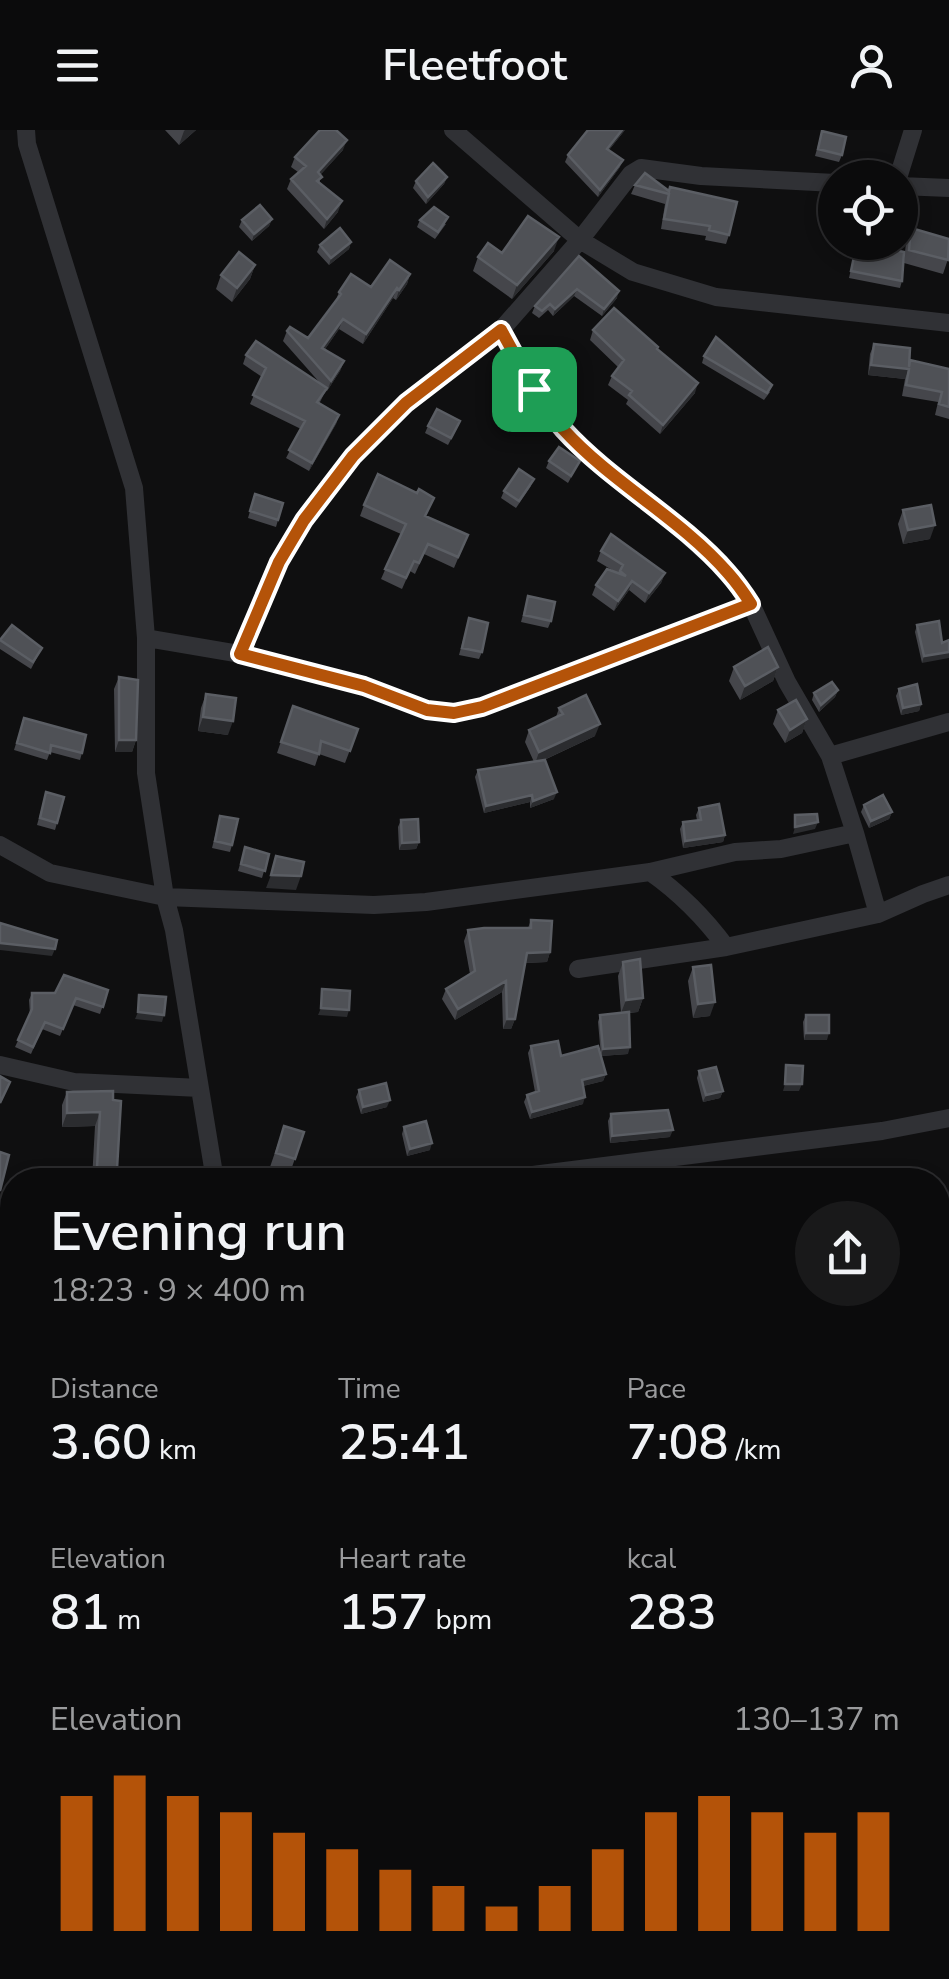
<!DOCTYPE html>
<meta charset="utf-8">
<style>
body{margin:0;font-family:"Nunito Sans",sans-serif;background:#19191a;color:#f1f3f6;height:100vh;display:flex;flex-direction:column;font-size:38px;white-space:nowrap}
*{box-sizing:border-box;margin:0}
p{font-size:32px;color:#9a9b9d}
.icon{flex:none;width:55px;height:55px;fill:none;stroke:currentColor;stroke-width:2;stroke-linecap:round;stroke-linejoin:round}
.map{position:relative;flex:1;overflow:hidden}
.details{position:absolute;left:0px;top:1038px;width:950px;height:812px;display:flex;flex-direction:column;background:#0b0b0c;border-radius:40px 40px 0 0;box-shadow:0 5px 15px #0003,0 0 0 2px #2b2b2d}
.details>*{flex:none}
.tools{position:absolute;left:818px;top:30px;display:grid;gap:20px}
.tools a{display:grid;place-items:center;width:100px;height:100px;border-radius:50%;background:#0b0b0c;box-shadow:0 5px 15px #0003,0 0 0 2px #2b2b2d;font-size:50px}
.pin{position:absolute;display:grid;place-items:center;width:85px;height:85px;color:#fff;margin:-42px;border-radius:20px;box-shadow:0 5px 15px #0006}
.round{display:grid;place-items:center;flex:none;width:105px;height:105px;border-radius:52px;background:#19191a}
.summary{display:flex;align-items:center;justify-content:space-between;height:170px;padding:0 50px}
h1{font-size:55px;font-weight:600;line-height:75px}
.stats{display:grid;grid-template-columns:repeat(3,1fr);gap:15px;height:170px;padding:10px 50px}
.stats div{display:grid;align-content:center}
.stats b{font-size:50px;font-weight:600}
.stats small{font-size:28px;font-weight:400}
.stats p{font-size:28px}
.chart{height:280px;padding:20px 50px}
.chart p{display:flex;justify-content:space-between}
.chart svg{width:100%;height:180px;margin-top:10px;stroke:#b45309;stroke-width:6}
header{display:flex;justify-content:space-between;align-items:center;height:130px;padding:0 50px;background:#0b0b0c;font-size:45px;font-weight:600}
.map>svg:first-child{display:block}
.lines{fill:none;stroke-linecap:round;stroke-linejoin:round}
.street{stroke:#303135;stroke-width:18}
.wall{fill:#45464b}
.shaded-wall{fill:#2b2c2f}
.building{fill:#4f5156;stroke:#5b5e64;stroke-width:2.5}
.route-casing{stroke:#fff;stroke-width:20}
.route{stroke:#b45309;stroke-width:12}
</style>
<header><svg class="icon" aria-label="menu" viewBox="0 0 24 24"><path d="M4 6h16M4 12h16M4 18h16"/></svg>Fleetfoot<svg class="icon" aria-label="person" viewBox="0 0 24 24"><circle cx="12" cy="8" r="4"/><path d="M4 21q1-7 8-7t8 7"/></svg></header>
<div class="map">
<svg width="949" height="1849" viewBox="0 0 949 1849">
<rect width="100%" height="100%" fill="#0f0f10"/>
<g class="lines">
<path class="street" d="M26,0L27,14L134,358L146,508V643L165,767L174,800L215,1050
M453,0L580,110L633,142L716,167L949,193
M898,48L913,0
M900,56L949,58
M501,200L534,259L562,297L595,331L685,403L727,441L751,474L787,552L830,626L855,703
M146,508L240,524L364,556L427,580L454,583L482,577L751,474
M240,524L279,432L304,389L353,326L407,273L501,200L580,110L631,44L641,38L701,46L835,53
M830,626L949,592
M0,715L50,743L165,767L374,775L426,772L650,742L735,722L781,719L855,703L878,784
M650,742C680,763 704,787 726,817
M578,839L726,817L878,784L923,764L949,755
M0,935L74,952L200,958
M492,1050L882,1001L949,988
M0,1138L12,1135
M0,1195L12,1200
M938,1292L949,1295
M0,1451L12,1456
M938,1552L949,1556
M0,1673L12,1679
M938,1826L949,1832
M319,1838L333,1849
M813,1849L817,1838"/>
</g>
<path class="wall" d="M165,0H196L179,15Z
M625,0L609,20L620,37L598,67L565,32L568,25Z
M822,1L842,25L839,32L815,26Z
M343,20L320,45V53L338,82L324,99L287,59L291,49L298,42L291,37L295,27Z
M645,43L729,105L726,114L705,110L706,106L661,99L665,74L631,64L635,55Z
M447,47L444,54L426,74L413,58L416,51Z
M272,89L269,96L252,111L239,97L242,90Z
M420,90L446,94L435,109L417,97Z
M911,98L949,126L943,144L904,133L906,112Z
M351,112L349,119L329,135L317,122L320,115Z
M857,112L902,151L900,158L849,148Z
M554,121L512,169L473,141L478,127L502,123Z
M579,126L617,168L602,186L574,166L553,186L548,180L539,188L532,183L535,176Z
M255,135L250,149L232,172L216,159L221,145Z
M410,144L407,154L396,170L393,168L363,214L339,199L325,219L344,231L340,241L327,261L326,260L319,274L339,285L336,294L309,341L286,328L301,299L250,274L262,247L243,234L246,225L320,253L283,211L287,201L308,208L336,170L339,162L371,157Z
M593,200L657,219L695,263L660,304L626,274L628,270L608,255L612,246L618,237L590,210Z
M874,214L909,232L949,239V289L935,285L938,272L902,266L905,249L868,245L870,224Z
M704,226L770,262L764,270L702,233Z
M428,296L457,298L448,315L425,303Z
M549,331H580L568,353L546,338Z
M531,356L516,378L501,368L504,361Z
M417,363L434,368L426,386L468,405L454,438L424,424L415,444L410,441L402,459L381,449L401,404L360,386L364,375Z
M255,364L283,373L276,397L248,388Z
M903,380L930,409L903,414L898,394Z
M601,421L665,443L661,453L645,473L629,460L614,481L592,465L596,455L612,440L597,431Z
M528,466L551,491L548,498L521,492Z
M469,488L482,522L479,529L459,525Z
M917,495L942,513L922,533L915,502Z
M0,509L42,518L31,539L0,519Z
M734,537H778L773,551L740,570L729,551Z
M119,547L136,610L132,622H115L114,559Z
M899,559L921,574L919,581L901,585L896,566Z
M838,560L835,567L819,582L812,570L814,563Z
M206,564L228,605L198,601L201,578Z
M293,576L358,599L345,633L319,624L315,636L277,623Z
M559,578L595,606L542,631L554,669L530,678V672L484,683L475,647L478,640L534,632L525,612L529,600L556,587Z
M778,580L807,589L802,603L785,613L773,594Z
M24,588L82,623L80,630L50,622L47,630L14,620Z
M46,662L57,693L55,700L37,695Z
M864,675L892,682L889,689L869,698L861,682Z
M699,678L725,705L723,712L683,718L680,699L683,692L697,690L696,685Z
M220,686L232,715L230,722L212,718Z
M401,690L419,712L416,719L399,720L398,697Z
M245,717L269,724L262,748L238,741Z
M531,790L550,822L547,832L525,833L515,889L511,899H503L502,862L455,890L442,869L446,859L470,844L464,811L468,800L528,798Z
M623,832L643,868L638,882L629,883L628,924L601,926L606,944L603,951L583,956V974L530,989L524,972L527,965L535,962L528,923L531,916L561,926H601L598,892L600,885L621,883L618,846Z
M693,837L710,886L693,888L688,851Z
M108,860L100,884L73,875L60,906L42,899L31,924L15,917L30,885L29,870L32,863Z
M806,885L827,910H804L803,892Z
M699,941L723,961L720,968L703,972L697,948Z
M359,960L387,977L361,984L356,967Z
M113,961V1050H92L95,996L62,997V975L67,962Z
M611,984L670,1007L610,1013L608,991Z
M284,996L304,1002L290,1043L270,1037Z
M404,997L430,1020L407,1026L402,1004Z
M12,1065V1099L3,1096Z
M938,1089L949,1093V1138L947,1143L938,1138Z
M938,1190L949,1193V1213L947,1219L938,1216Z
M12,1279V1342L0,1339V1280L12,1283Z
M0,1812L46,1844L45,1849H14L0,1840Z"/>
<path class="shaded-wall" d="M185,0H196L179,15L184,1Z
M622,0H625L604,26L607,19Z
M347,10L343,20L314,52L318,42Z
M623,30L620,37L598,67L600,60Z
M447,47L444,54L426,74L428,67Z
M342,71L338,82L324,99L327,89Z
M272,89L269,96L252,111L254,104Z
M559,107L554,121L512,169L517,155Z
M351,112L349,119L329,135L331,128Z
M255,135L250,149L232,172L237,158Z
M410,144L407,154L396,170L399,160Z
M397,158L393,168L363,214L366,204Z
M577,159L574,166L553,186L555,179Z
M619,161L617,168L602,186L604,179Z
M343,189L339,199L319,228L322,218Z
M344,231L340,241L327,261L331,251Z
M871,235L909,239L905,249L868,245Z
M698,253L695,263L660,304L663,295Z
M339,285L336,294L309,341L312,333Z
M935,395L930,409L903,414L908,400Z
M665,443L661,453L645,473L649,463Z
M632,451L629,460L614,481L618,471Z
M949,522V528L922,533L924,526Z
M778,537L773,551L740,570L745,556Z
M838,560L835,567L819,582L821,575Z
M921,574L919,581L901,585L903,578Z
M203,587L233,591L228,605L198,601Z
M807,589L802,603L785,613L790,600Z
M600,594L595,606L535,634L539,622Z
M119,610H136L132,622H115Z
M557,662L554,669L530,678L533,671Z
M532,665L530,672L484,683L486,676Z
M892,682L889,689L869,698L871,691Z
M818,692L815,699L793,704L795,697Z
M725,705L723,712L683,718L685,711Z
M419,712L416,719L399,720L402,713Z
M271,745L301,746L296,760L266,758Z
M0,813L55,819L52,826L0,820Z
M550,822L547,832L523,833L527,823Z
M506,851L502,862L455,890L458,879Z
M643,868L638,882L621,883L626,870Z
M715,872L710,886L693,888L698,874Z
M321,878L349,880L347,887L318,885Z
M138,882L164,885L162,892L135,889Z
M507,889H515L511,899H503Z
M806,903H829L827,910H804Z
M630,917L628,924L601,926L603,919Z
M606,944L603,951L579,957L582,950Z
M785,954H802L799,961H783Z
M723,961L720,968L703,972L706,965Z
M585,967L583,974L530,989L532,982Z
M390,970L387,977L361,984L363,977Z
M100,982L95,996L62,997L67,983Z
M673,1000L670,1007L610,1013L612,1006Z
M432,1013L430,1020L407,1026L410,1019Z
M97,1038L117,1039L113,1050H92Z"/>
<path class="building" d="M320,0H336L347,10L318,42L322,47L317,51L342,71L327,89L291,49L306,36L295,27Z
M588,0H622L607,19L623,30L600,60L568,25Z
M822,1L846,7L842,25L818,19Z
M433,33L447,47L428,67L416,51Z
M645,43L669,61L670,57L737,72L729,105L709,100L710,96L664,89L669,64L635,55Z
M260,75L272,89L254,104L242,90Z
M434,77L448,87L438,102L420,90Z
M528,86L559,107L517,155L478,127L488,113L502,123Z
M340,98L351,112L331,128L320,115Z
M911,98L949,109L948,130L909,120Z
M857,112L904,122L902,151L851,141Z
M239,122L255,135L237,158L221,145Z
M579,126L619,161L604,179L577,159L555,179L550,174L542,181L535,176Z
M390,130L410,144L399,160L397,158L366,204L343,189L322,218L344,231L331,251L287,201L290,197L308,208L341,164L339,162L351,144L371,157Z
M614,178L658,217L657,219L698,253L663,295L629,265L632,261L612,246L624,230L593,200Z
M716,207L772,255L767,263L704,226Z
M256,211L327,258L317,272L339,285L312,333L289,320L305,291L253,265L266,238L246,225Z
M874,214L910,218L909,237L910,230L949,239V277L939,274L942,262L906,255L909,239L871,235Z
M437,279L460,291L451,308L428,296Z
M559,317L580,331L571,346L549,331Z
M519,339L534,349L519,371L504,361Z
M378,344L417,363L419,359L434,368L425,386L468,405L458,427L428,414L419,433L414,431L406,448L385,439L406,394L364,375Z
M255,364L283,373L278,390L250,381Z
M931,375L935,395L908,400L903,380Z
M611,404L665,443L649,463L632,451L618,471L596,455L607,439L626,446L620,441L623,435L601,421Z
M528,466L555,472L551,491L524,485Z
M469,488L488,493L482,522L462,518Z
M939,491L942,513L949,510V522L924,526L917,495Z
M12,495L42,518L33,532L0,510Z
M768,517L778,537L745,556L734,537Z
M119,547L138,550L136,610H119Z
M832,552L838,560L821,575L814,563Z
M917,554L921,574L903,578L899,559Z
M206,564L236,568L233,591L203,587Z
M586,565L600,594L539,622L529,600L563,584L559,578Z
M796,570L807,589L790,600L778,580Z
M293,576L358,599L350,621L321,611L319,624L281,612Z
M24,588L86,605L82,623L51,615L50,623L17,613Z
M545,630L557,662L533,671L532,665L486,676L478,640Z
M46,662L64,667L57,693L40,688Z
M883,665L892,682L871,691L864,675Z
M719,674L725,705L685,711L683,692L701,690L699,678Z
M817,684L818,692L795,697V685Z
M220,686L238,689L232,715L215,711Z
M418,689L419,712L402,713L401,690Z
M245,717L269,724L265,741L241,734Z
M276,726L304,732L301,746L271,745Z
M531,790L552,791L550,822L527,823L515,889H507L506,851L458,879L446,859L475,841L468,800L484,798H531Z
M0,793L57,810L55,819L0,813Z
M640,829L643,868L626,870L623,832Z
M711,835L715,872L698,874L693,837Z
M64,845L108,860L103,877L76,868L63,899L45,892L33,917L18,910L32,879V863H55Z
M322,859L350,861L349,880L321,878Z
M139,865L166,867L164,885L138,882Z
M629,882L630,917L603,919L600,885Z
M806,885H829V903H806Z
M558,911L561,926L598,916L606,944L582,950L585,967L532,982L527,965L539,961L531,916Z
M786,935L803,936L802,954H785Z
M716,937L723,961L706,965L699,941Z
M0,946L10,952L0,973Z
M386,953L390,970L363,977L359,960Z
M113,961V970L121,971L117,1039L97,1038L100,982L67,983V962Z
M668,980L673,1000L612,1006L611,984Z
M426,991L432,1013L410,1019L404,997Z
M284,996L304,1002L295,1029L276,1023Z
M0,1022L9,1025L0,1061Z
M146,1038L167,1039L166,1050H146Z
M260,1047V1050H236V1048Z
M12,1065V1086L7,1085Z
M938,1089L949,1093V1134L938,1129Z
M938,1190L949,1193V1211L938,1208Z
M0,1280L12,1283V1331L0,1328Z
M938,1347L949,1355V1395L941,1414L938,1412Z
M12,1509V1539L1,1534Z
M0,1533L12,1539L0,1567Z
M0,1812L12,1821V1838H36L46,1844L43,1849H28L0,1832Z
M182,1838H225L218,1849H176Z
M687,1838H701L714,1846L713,1849H679Z"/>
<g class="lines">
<g class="route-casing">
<path id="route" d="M501,200C520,234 538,270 563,299C612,353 680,388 728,443C736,452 744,463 751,474L482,577L454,583L427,580L364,556L240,524L279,432L304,390L353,326L406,273Z"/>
</g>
<use href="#route" class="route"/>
</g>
</svg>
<div class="tools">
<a><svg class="icon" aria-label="locate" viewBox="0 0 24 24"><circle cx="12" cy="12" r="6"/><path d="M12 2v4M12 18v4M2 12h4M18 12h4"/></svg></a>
</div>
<div class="pin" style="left:534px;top:259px;background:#1e9e55"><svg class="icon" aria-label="arrive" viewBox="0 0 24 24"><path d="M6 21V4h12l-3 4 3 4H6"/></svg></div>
<section class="details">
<div class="summary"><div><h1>Evening run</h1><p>18:23 · 9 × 400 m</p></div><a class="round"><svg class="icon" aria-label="share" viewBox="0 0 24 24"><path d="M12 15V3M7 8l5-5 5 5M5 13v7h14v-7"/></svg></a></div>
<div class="stats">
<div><p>Distance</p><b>3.60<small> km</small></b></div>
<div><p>Time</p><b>25:41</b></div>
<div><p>Pace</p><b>7:08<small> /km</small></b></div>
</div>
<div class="stats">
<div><p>Elevation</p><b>81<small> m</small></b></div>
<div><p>Heart rate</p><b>157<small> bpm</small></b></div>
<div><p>kcal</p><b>283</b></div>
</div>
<div class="chart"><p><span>Elevation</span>130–137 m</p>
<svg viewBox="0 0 160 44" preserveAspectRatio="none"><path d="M5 44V11M15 44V6M25 44V11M35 44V15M45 44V20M55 44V24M65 44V29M75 44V33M85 44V38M95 44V33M105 44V24M115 44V15M125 44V11M135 44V15M145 44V20M155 44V15"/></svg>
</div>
</section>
</div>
